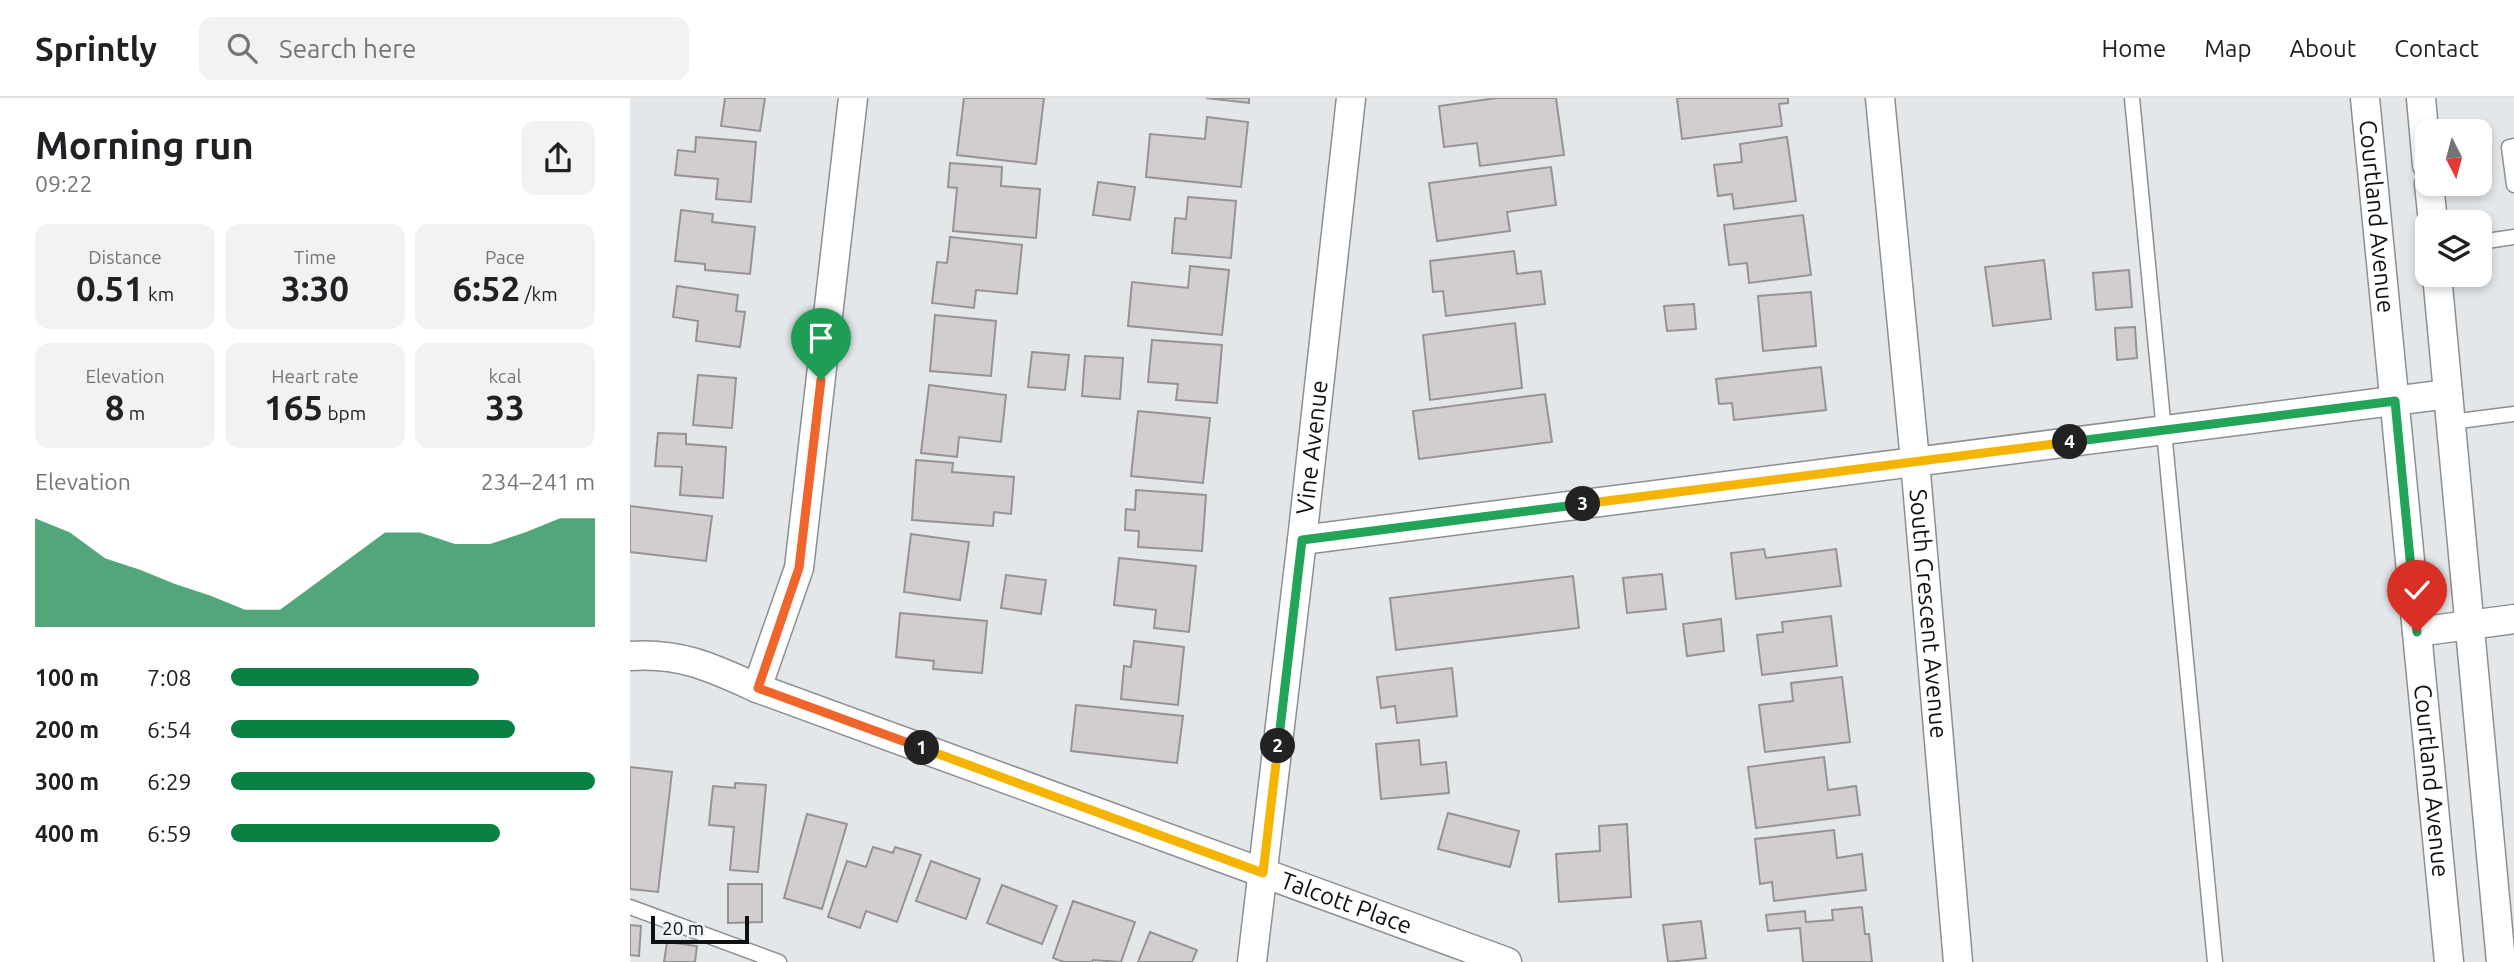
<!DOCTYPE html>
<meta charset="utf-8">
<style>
body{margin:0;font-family:Ubuntu,sans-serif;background:#f2f2f2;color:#202124;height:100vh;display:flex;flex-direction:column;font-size:26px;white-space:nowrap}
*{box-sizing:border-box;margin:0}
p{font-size:23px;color:#757577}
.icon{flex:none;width:38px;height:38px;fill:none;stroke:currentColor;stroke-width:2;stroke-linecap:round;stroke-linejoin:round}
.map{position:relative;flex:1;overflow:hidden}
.panel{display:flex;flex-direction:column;background:#fff;width:630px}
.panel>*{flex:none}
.needle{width:46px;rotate:174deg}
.fabs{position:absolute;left:1785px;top:21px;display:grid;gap:14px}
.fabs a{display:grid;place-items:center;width:77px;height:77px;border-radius:14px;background:#fff;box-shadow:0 4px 10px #0003;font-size:35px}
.scale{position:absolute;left:21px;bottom:18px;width:98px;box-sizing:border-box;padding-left:7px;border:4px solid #0f1011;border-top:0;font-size:19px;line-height:24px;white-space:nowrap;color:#0f1011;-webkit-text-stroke:5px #f1f5f7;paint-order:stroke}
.pin{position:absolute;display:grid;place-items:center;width:60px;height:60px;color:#fff;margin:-72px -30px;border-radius:50% 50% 50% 0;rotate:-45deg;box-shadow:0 0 7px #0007}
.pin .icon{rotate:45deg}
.km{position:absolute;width:35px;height:35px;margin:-18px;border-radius:50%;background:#222;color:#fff;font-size:19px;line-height:35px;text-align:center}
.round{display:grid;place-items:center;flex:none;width:74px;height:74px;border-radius:14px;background:#f2f2f2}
.headline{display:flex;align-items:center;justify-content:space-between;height:119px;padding:0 35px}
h1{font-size:38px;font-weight:700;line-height:52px}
.stats{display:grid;grid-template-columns:repeat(3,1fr);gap:10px;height:119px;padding:7px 35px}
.stats div{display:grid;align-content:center;border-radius:14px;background:#f2f2f2;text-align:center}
.stats b{font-size:35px;font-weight:700}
.stats small{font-size:19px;font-weight:400}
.stats p{font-size:19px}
.chart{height:196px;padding:14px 35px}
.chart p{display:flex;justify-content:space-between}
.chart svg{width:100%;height:126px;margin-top:7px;fill:#0b8043;opacity:.7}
ul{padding:0 35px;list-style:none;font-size:23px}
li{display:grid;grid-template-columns:112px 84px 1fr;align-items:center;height:52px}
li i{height:18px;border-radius:9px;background:#0b8043}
header{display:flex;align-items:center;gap:42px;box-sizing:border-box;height:98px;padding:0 35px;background:#fff;border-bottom:2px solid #e0e0e0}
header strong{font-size:33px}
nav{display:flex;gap:38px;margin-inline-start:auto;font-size:24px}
.search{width:490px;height:63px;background:#f2f2f2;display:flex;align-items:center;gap:18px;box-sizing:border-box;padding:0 24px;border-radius:14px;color:#757577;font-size:26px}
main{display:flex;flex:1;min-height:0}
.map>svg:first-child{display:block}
.building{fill:#d2cdce;stroke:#979293;stroke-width:2}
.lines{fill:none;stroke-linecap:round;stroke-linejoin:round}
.service-casing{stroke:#8b8f92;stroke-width:17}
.minor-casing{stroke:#8b8f92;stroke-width:31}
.service{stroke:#fff;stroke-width:14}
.minor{stroke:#fff;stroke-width:28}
.split-1-casing{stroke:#fff;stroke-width:14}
.split-2-casing{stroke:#fff;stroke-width:14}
.split-3-casing{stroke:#fff;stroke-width:14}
.split-4-casing{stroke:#fff;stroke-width:14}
.split-5-casing{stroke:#fff;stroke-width:14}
.split-1{stroke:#f0652b;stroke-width:9}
.split-2{stroke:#f5b400;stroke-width:9}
.split-3{stroke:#22a559;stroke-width:9}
.split-4{stroke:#f5b400;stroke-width:9}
.split-5{stroke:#22a559;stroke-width:9}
.labels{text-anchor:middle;stroke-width:6;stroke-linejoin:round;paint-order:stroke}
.street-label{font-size:24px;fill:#0f1011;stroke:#f1f5f7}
</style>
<header>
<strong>Sprintly</strong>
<div class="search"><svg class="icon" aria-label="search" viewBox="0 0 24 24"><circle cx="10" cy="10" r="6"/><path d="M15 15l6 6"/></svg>Search here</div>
<nav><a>Home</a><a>Map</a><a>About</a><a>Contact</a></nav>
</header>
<main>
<section class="panel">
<div class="headline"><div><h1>Morning run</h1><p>09:22</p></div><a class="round"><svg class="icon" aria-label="share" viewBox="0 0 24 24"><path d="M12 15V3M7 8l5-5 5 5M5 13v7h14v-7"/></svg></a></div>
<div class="stats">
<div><p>Distance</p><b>0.51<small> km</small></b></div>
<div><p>Time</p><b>3:30</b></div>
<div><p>Pace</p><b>6:52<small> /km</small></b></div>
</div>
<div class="stats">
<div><p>Elevation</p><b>8<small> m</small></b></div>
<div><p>Heart rate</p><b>165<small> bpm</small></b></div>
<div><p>kcal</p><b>33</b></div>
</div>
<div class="chart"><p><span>Elevation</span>234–241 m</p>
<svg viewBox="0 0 160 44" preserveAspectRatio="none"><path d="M0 44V6L10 11L20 20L30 24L40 29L50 33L60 38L70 38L80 29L90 20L100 11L110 11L120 15L130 15L140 11L150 6L160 6V44z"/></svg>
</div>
<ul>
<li><b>100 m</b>7:08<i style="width:68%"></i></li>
<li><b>200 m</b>6:54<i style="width:78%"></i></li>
<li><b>300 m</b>6:29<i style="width:100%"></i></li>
<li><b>400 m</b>6:59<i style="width:74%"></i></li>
</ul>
</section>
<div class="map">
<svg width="1884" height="864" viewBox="0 0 1884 864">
<rect width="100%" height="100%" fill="#e3e7ea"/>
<path class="building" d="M95,0H135L130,33L91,28Z
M334,0H414L406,66L327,57Z
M576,0H619V5Z
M867,0H926L934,57L850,68L847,45L814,49L809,8Z
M1047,0H1158V5L1149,6L1152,28L1052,41Z
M577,19L618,24L611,89L516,79L520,36L575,41Z
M66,39L126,44L121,104L86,101L88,81L45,77L48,52L65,54Z
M1157,39L1166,103L1104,111L1102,96L1088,98L1084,67L1112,64L1110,46Z
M320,65L372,69L371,88L410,91L406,140L323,133L327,90L318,89Z
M921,69L926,107L877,114L880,133L807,143L799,85Z
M468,84L505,89L500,122L463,117Z
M558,99L606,103L601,160L542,155L545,120L556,121Z
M51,112L83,116L82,124L125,129L120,176L75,172V166L45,163Z
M1173,117L1181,177L1119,185L1117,165L1099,167L1094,127Z
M320,139L392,147L387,196L346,192L344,210L302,205L307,164L317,165Z
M884,153L887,176L911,173L915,206L816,218L813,193L803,194L800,163Z
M1414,162L1421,221L1363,228L1355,169Z
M560,168L599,172L592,237L498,228L502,184L558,190Z
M1499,172L1502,209L1466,212L1463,175Z
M47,188L108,197L106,213L115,214L110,249L66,243L68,223L43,219Z
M1181,194L1186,248L1133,253L1128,198Z
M1064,206L1066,231L1037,233L1034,208Z
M305,217L366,223L361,278L300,273Z
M885,225L892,290L800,302L793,237Z
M1505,229L1507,260L1487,262L1485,230Z
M522,242L592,247L587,305L546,302L548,286L518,284Z
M402,254L439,257L435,292L398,289Z
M455,258L493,260L490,301L452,298Z
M1191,269L1196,312L1104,322L1102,305L1089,306L1086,281Z
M68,277L106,280L102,330L63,327Z
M299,287L376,297L371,344L329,339L327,359L291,355Z
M915,296L922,344L789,361L783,313Z
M508,313L580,320L573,385L501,378Z
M28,335L56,336V346L96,349L93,400L50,397L52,369L25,368Z
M286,362L323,365L322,374L384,379L381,416L364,414L363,428L282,422Z
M506,392L576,397L572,453L508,449L509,433L495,432L496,411L505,412Z
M0,408L82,418L76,463L0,454Z
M281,436L339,444L330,502L274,494Z
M1134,451L1136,460L1206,451L1211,488L1106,501L1101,455Z
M489,460L566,468L559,534L524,530L526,512L484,507Z
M1032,476L1036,511L997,515L993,480Z
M376,477L416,482L411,516L371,510Z
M943,478L949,530L766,552L760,500Z
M270,515L357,523L352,575L303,571L304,563L266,559Z
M1201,518L1207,568L1132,577L1127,537L1153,534L1152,524Z
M1091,521L1094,553L1057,558L1053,526Z
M504,543L554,549L548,607L491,601L494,568L501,569Z
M822,570L827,618L767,625L765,608L751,610L747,579Z
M1212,579L1220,644L1135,654L1129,607L1163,603L1161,585Z
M446,607L553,618L547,665L441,653Z
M789,642L791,667L816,664L819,695L751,701L746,646Z
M1194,659L1198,692L1226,688L1230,717L1126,730L1118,669Z
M0,669L42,674L28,794L0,791Z
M105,685L136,687L128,774L100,772L104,729L79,727L83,688L105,690Z
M818,715L889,733L880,769L808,751Z
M177,716L217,726L192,811L154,800Z
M997,726L1001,799L929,804L926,756L970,753L969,728Z
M1204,732L1207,760L1232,756L1236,792L1144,803L1142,784L1130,786L1125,741Z
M243,749L263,755L265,749L291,757L267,824L236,813L230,830L198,819L217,763L236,769Z
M301,763L350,781L336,821L286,803Z
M98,786H132V824L98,825Z
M372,787L427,808L412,846L357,825Z
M443,803L505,824L491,864L463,862L462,864H434L423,860Z
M1232,809L1235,836H1239L1242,864H1173L1170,830L1138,833L1136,817L1175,813L1176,824L1203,822L1202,812Z
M1071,823L1076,860L1038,864L1033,827Z
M0,827L11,828L9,858L0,857Z
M520,834L567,852L562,864H508Z
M37,844L67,848L65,864H34Z"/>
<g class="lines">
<g class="service-casing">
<path id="service" d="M1502,0L1585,864
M1884,48L1879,49L1884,87
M1850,144L1884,139
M1821,324L1884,316
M0,809L149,864"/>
</g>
<g class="minor-casing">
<g id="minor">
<path id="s1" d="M1250,0L1285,363L1328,864"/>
<path id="s2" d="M1735,0L1819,864"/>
<path d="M1791,0L1797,67"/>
<path d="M1799,86L1803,124"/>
<path d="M1807,177L1871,864"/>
<path d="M672,442L1818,296"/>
<path d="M1787,534L1884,521"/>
<path id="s3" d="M0,558C50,554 83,570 127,590L877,864"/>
<path d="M127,590L169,470L223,0"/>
<path id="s4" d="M622,864L672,442L721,0"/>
</g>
</g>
<use href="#service" class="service"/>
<use href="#minor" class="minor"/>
</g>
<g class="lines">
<g class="split-1-casing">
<path id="split-1" d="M191,282L169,470L128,590L292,650"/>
</g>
<g class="split-2-casing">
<path id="split-2" d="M292,650L633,775L648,648"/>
</g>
<g class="split-3-casing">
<path id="split-3" d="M648,648L672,442L953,406"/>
</g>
<g class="split-4-casing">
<path id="split-4" d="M953,406L1440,344"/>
</g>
<g class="split-5-casing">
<path id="split-5" d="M1440,344L1765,303L1787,534"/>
</g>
<use href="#split-1" class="split-1"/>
<use href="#split-2" class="split-2"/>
<use href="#split-3" class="split-3"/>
<use href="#split-4" class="split-4"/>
<use href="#split-5" class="split-5"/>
</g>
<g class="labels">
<g class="street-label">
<text dy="8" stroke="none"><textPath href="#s2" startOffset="119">Courtland Avenue</textPath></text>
<text dy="8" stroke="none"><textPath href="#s4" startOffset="518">Vine Avenue</textPath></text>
<text dy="8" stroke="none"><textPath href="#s1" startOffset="518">South Crescent Avenue</textPath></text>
<text dy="8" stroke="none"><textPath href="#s2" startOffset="686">Courtland Avenue</textPath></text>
<text dy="8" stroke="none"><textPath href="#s3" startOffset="760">Talcott Place</textPath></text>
</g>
</g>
</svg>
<div class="fabs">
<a><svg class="needle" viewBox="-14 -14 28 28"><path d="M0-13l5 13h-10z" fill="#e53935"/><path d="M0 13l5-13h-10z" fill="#757577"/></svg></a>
<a><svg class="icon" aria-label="layers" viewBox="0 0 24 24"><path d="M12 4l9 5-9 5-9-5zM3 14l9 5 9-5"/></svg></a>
</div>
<div class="scale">20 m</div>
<div class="pin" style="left:191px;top:282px;background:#1e9e55"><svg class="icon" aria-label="arrive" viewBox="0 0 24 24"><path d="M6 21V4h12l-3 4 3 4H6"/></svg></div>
<div class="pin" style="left:1787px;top:534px;background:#d93025"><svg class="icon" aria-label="check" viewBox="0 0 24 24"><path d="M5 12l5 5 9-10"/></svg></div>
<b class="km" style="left:292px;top:650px">1</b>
<b class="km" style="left:648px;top:648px">2</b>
<b class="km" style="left:953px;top:406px">3</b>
<b class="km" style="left:1440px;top:344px">4</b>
</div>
</main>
